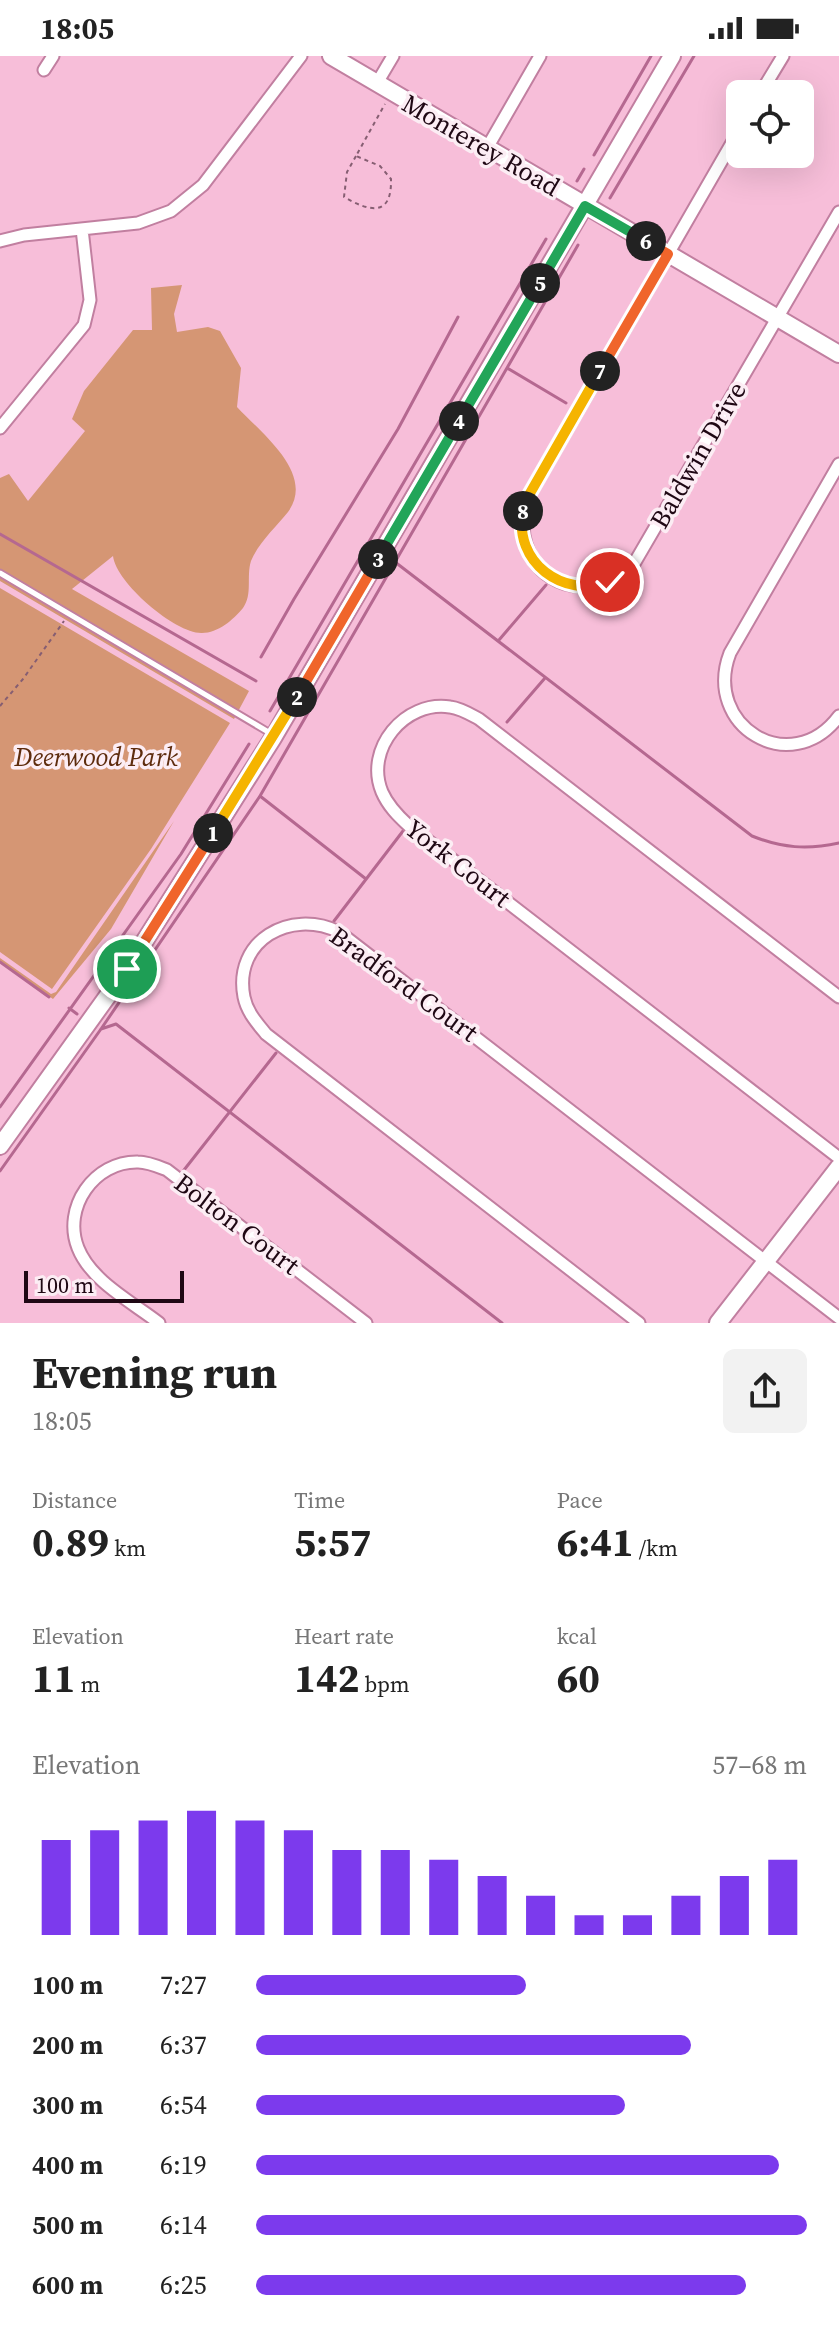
<!DOCTYPE html>
<meta charset="utf-8">
<style>
body{margin:0;font-family:"Source Serif 4",serif;background:#f2f2f2;color:#222;height:100vh;display:flex;flex-direction:column;font-size:30px;white-space:nowrap}
*{box-sizing:border-box;margin:0}
p{font-size:26px;color:#767676}
.icon{flex:none;width:44px;height:44px;fill:none;stroke:currentColor;stroke-width:2;stroke-linecap:round;stroke-linejoin:round}
.map{position:relative;height:1267px;overflow:hidden}
.details{display:flex;flex-direction:column;background:#fff;flex:1}
.details>*{flex:none}
.tools{position:absolute;left:726px;top:24px;display:grid;gap:16px}
.tools a{display:grid;place-items:center;width:88px;height:88px;border-radius:12px;background:#fff;box-shadow:0 8px 32px #0002;font-size:40px}
.scale{position:absolute;left:24px;bottom:20px;width:160px;box-sizing:border-box;padding-left:8px;border:4px solid #1f0814;border-top:0;font-size:22px;line-height:28px;white-space:nowrap;color:#1f0814;-webkit-text-stroke:6px #fcedf4;paint-order:stroke}
.pin{position:absolute;display:grid;place-items:center;width:68px;height:68px;color:#fff;margin:-34px;border:4px solid #fff;border-radius:50%;box-shadow:0 2px 8px #0007}
.km{position:absolute;width:40px;height:40px;margin:-20px;border-radius:50%;background:#222;color:#fff;font-size:22px;line-height:40px;text-align:center}
.round{display:grid;place-items:center;flex:none;width:84px;height:84px;border-radius:12px;background:#f2f2f2}
.head{display:flex;align-items:center;justify-content:space-between;height:136px;padding:0 32px}
h1{font-size:44px;font-weight:700;line-height:60px}
.figures{display:grid;grid-template-columns:repeat(3,1fr);gap:12px;height:136px;padding:8px 32px}
.figures div{display:grid;align-content:center}
.figures b{font-size:40px;font-weight:700}
.figures small{font-size:22px;font-weight:400}
.figures p{font-size:22px}
.chart{height:224px;padding:16px 32px}
.chart p{display:flex;justify-content:space-between}
.chart svg{width:100%;height:144px;margin-top:8px;stroke:#7c3aed;stroke-width:6}
ul{padding:0 32px;list-style:none;font-size:26px}
li{display:grid;grid-template-columns:128px 96px 1fr;align-items:center;height:60px}
li i{height:20px;border-radius:10px;background:#7c3aed}
.status{display:flex;justify-content:space-between;align-items:center;height:56px;padding:0 40px;background:#fff;direction:ltr}
.status svg{height:22px;fill:currentColor}
.map>svg:first-child{display:block}
.green{fill:#d59674}
.lines{fill:none;stroke-linecap:round;stroke-linejoin:round}
.stream{stroke:#b56890;stroke-width:3}
.lane-casing{stroke:#c17fa0;stroke-width:9}
.street-casing{stroke:#c17fa0;stroke-width:15}
.secondary-casing{stroke:#c17fa0;stroke-width:20}
.path{stroke:#865e72;stroke-width:2;stroke-dasharray:4 4;stroke-linecap:butt}
.lane{stroke:#fff;stroke-width:5}
.street{stroke:#fff;stroke-width:11}
.secondary{stroke:#fff;stroke-width:16}
.split-1-casing{stroke:#fff;stroke-width:16}
.split-2-casing{stroke:#fff;stroke-width:16}
.split-3-casing{stroke:#fff;stroke-width:16}
.split-4-casing{stroke:#fff;stroke-width:16}
.split-5-casing{stroke:#fff;stroke-width:16}
.split-6-casing{stroke:#fff;stroke-width:16}
.split-7-casing{stroke:#fff;stroke-width:16}
.split-8-casing{stroke:#fff;stroke-width:16}
.split-9-casing{stroke:#fff;stroke-width:16}
.split-1{stroke:#f0652b;stroke-width:10}
.split-2{stroke:#f5b400;stroke-width:10}
.split-3{stroke:#f0652b;stroke-width:10}
.split-4{stroke:#22a559;stroke-width:10}
.split-5{stroke:#22a559;stroke-width:10}
.split-6{stroke:#22a559;stroke-width:10}
.split-7{stroke:#f0652b;stroke-width:10}
.split-8{stroke:#f5b400;stroke-width:10}
.split-9{stroke:#f5b400;stroke-width:10}
.labels{text-anchor:middle;stroke-width:7;stroke-linejoin:round;paint-order:stroke}
.street-label{font-size:26px;fill:#1f0814;stroke:#fcedf4}
.park-label{font-size:26px;font-style:italic;fill:#5e2c0d;stroke:#fcedf4}
</style>
<div class="status"><b>18:05</b><svg viewBox="0 0 49 12"><path d="M0 12V9h3v3zM5 12V6h3v6zM10 12V3h3v9zM15 12V0h3v12zM26 1h20v11H26zM47 4h2v5h-2z"/></svg></div>
<div class="map">
<svg width="839" height="1267" viewBox="0 0 839 1267">
<rect width="100%" height="100%" fill="#f7bed9"/>
<path class="green" d="M182,229L174,258L177,276L208,271L220,275L241,312L237,351C261,377 316,418 288,456C276,471 259,486 251,505C246,521 253,538 243,552C233,564 218,577 202,577C176,578 116,527 113,500L72,533L249,635L234,663L0,525V422L9,418L28,445L85,375L72,363L84,335L133,274H152L151,232Z
M0,532L230,667L151,793L52,933L0,896Z
M174,765L111,873L53,943L0,905V902L51,938L56,936Z"/>
<g class="lines">
<path class="stream" d="M594,99L651,0
M577,125L584,113
M610,142L694,0
M507,312L566,347
M0,478L256,625
M395,506L752,780C782,792 807,794 839,787
M499,584L546,529
M261,601L294,543L398,373L458,261
M270,655L546,183
M507,666L545,622
M260,740L366,823
M334,865L403,775
M0,906L49,941
M69,952L77,958
M101,973L116,968L502,1267
M0,1051L181,798L249,688
M184,1114L276,997
M0,1115L101,973L260,740L578,189"/>
<g class="lane-casing">
<path id="lane" d="M0,517L270,677"/>
</g>
<g class="street-casing">
<path id="street" d="M44,14L53,0
M377,27L393,0
M760,38L783,0
M740,73L529,439C501,512 580,563 635,506L839,156
M487,92L540,0
M0,185L24,179L138,167L171,155L203,129L301,0
M0,372L84,269L90,244L82,173
M839,408L730,597C702,670 791,724 839,660
M839,941L479,663C470,658 460,652 450,651C405,644 364,693 382,736C388,750 398,760 409,770L839,1102
M159,1267C132,1246 91,1225 78,1192C62,1152 94,1105 138,1106C148,1106 157,1110 167,1114L366,1267
M639,1267L266,978C257,967 247,956 244,941C233,885 290,852 339,876L839,1262"/>
</g>
<g class="secondary-casing">
<path id="secondary" d="M331,0L839,298
M0,1090L127,913L273,682L672,0
M718,1267L839,1111"/>
</g>
<path class="path" d="M356,100L347,116L344,141C370,156 392,161 391,123L380,110L356,100L385,48
M0,650L23,623L64,565"/>
<use href="#lane" class="lane"/>
<use href="#street" class="street"/>
<use href="#secondary" class="secondary"/>
</g>
<g class="lines">
<g class="split-1-casing">
<path id="split-1" d="M127,913L213,777"/>
</g>
<g class="split-2-casing">
<path id="split-2" d="M213,777L297,641"/>
</g>
<g class="split-3-casing">
<path id="split-3" d="M297,641L378,503"/>
</g>
<g class="split-4-casing">
<path id="split-4" d="M378,503L459,365"/>
</g>
<g class="split-5-casing">
<path id="split-5" d="M459,365L540,227"/>
</g>
<g class="split-6-casing">
<path id="split-6" d="M540,227L585,150L646,185"/>
</g>
<g class="split-7-casing">
<path id="split-7" d="M600,315L668,198L646,185"/>
</g>
<g class="split-8-casing">
<path id="split-8" d="M523,455L529,439L600,315"/>
</g>
<g class="split-9-casing">
<path id="split-9" d="M523,455C513,506 563,543 610,526"/>
</g>
<use href="#split-1" class="split-1"/>
<use href="#split-2" class="split-2"/>
<use href="#split-3" class="split-3"/>
<use href="#split-4" class="split-4"/>
<use href="#split-5" class="split-5"/>
<use href="#split-6" class="split-6"/>
<use href="#split-7" class="split-7"/>
<use href="#split-8" class="split-8"/>
<use href="#split-9" class="split-9"/>
</g>
<g class="labels">
<g class="street-label">
<text transform="translate(481 89) rotate(30)" y="9">Monterey Road</text>
<text transform="translate(698 399) rotate(-60)" y="9">Baldwin Drive</text>
<text transform="translate(458 807) rotate(38)" y="9">York Court</text>
<text transform="translate(404 928) rotate(36)" y="9">Bradford Court</text>
<text transform="translate(237 1168) rotate(37)" y="9">Bolton Court</text>
</g>
<g class="park-label">
<text x="96" y="710">Deerwood Park</text>
</g>
</g>
</svg>
<div class="tools">
<a><svg class="icon" aria-label="locate" viewBox="0 0 24 24"><circle cx="12" cy="12" r="6"/><path d="M12 2v4M12 18v4M2 12h4M18 12h4"/></svg></a>
</div>
<div class="scale">100 m</div>
<div class="pin" style="left:127px;top:913px;background:#1e9e55"><svg class="icon" aria-label="arrive" viewBox="0 0 24 24"><path d="M6 21V4h12l-3 4 3 4H6"/></svg></div>
<div class="pin" style="left:610px;top:526px;background:#d93025"><svg class="icon" aria-label="check" viewBox="0 0 24 24"><path d="M5 12l5 5 9-10"/></svg></div>
<b class="km" style="left:213px;top:777px">1</b>
<b class="km" style="left:297px;top:641px">2</b>
<b class="km" style="left:378px;top:503px">3</b>
<b class="km" style="left:459px;top:365px">4</b>
<b class="km" style="left:540px;top:227px">5</b>
<b class="km" style="left:646px;top:185px">6</b>
<b class="km" style="left:600px;top:315px">7</b>
<b class="km" style="left:523px;top:455px">8</b>
</div>
<section class="details">
<div class="head"><div><h1>Evening run</h1><p>18:05</p></div><a class="round"><svg class="icon" aria-label="share" viewBox="0 0 24 24"><path d="M12 15V3M7 8l5-5 5 5M5 13v7h14v-7"/></svg></a></div>
<div class="figures">
<div><p>Distance</p><b>0.89<small> km</small></b></div>
<div><p>Time</p><b>5:57</b></div>
<div><p>Pace</p><b>6:41<small> /km</small></b></div>
</div>
<div class="figures">
<div><p>Elevation</p><b>11<small> m</small></b></div>
<div><p>Heart rate</p><b>142<small> bpm</small></b></div>
<div><p>kcal</p><b>60</b></div>
</div>
<div class="chart"><p><span>Elevation</span>57–68 m</p>
<svg viewBox="0 0 160 44" preserveAspectRatio="none"><path d="M5 44V15M15 44V12M25 44V9M35 44V6M45 44V9M55 44V12M65 44V18M75 44V18M85 44V21M95 44V26M105 44V32M115 44V38M125 44V38M135 44V32M145 44V26M155 44V21"/></svg>
</div>
<ul>
<li><b>100 m</b>7:27<i style="width:49%"></i></li>
<li><b>200 m</b>6:37<i style="width:79%"></i></li>
<li><b>300 m</b>6:54<i style="width:67%"></i></li>
<li><b>400 m</b>6:19<i style="width:95%"></i></li>
<li><b>500 m</b>6:14<i style="width:100%"></i></li>
<li><b>600 m</b>6:25<i style="width:89%"></i></li>
</ul>
</section>
